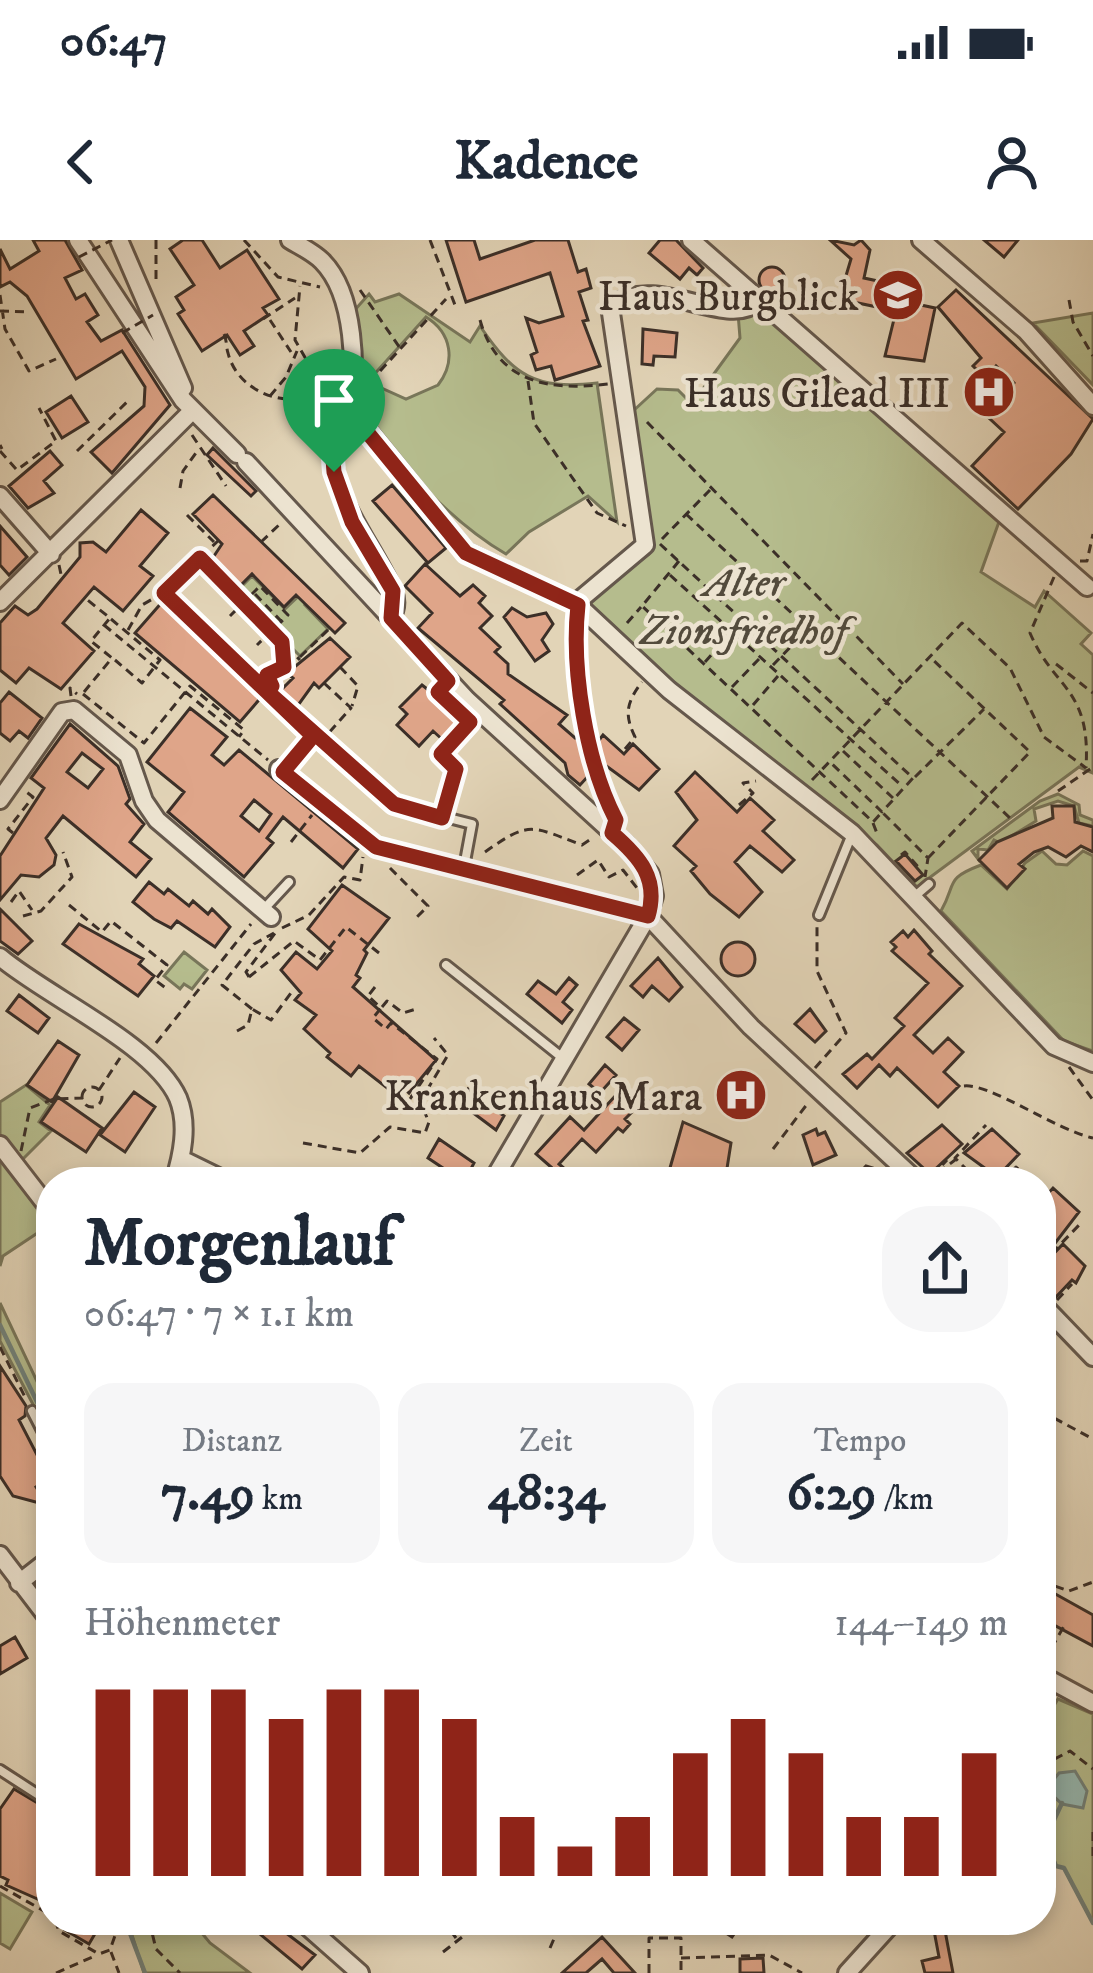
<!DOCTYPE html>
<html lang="de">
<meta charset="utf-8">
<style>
body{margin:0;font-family:"IM FELL DW Pica",serif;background:#f6f6f7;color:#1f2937;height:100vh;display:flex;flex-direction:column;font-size:45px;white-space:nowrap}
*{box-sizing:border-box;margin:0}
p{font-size:39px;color:#747a83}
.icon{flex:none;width:66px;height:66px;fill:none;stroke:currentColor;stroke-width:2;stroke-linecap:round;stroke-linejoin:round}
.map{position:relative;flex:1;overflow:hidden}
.sheet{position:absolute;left:36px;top:927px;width:1020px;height:768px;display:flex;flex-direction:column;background:#fff;border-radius:48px;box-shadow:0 6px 18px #0003}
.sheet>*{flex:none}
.pin{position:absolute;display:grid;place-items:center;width:102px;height:102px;color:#fff;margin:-123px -51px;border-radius:50% 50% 50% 0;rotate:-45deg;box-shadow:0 0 12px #0007}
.pin .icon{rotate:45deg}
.round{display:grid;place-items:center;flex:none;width:126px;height:126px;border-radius:48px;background:#f6f6f7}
.headline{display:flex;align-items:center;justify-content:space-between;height:204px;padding:0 48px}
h1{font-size:66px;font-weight:700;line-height:90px}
.stats{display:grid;grid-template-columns:repeat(3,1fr);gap:18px;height:204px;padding:12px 48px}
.stats div{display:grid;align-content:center;border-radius:30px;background:#f6f6f7;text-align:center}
.stats b{font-size:51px;font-weight:700}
.stats small{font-size:33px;font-weight:400}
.stats p{font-size:33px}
.chart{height:336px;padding:24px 48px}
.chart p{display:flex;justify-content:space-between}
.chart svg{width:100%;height:216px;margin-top:12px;stroke:#8f2418;stroke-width:6}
.status{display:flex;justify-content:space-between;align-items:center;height:84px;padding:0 60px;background:#fff;direction:ltr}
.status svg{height:33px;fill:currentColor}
header{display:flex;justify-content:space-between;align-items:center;height:156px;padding:0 48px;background:#fff;font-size:54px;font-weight:700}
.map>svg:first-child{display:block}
.green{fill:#b5bc8d;stroke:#78765a;stroke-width:3}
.water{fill:#95b8b1;stroke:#71817a;stroke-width:3}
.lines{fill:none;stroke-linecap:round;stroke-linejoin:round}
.stream{stroke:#71817a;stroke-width:4.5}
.building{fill:#dfa589;stroke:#3b2f28;stroke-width:3;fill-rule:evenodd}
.lane-casing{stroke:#65584c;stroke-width:14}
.street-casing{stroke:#65584c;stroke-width:22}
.path{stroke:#3b2f28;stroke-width:3;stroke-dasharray:9 6;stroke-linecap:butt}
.lane{stroke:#ece3d0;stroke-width:8}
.street{stroke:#ece3d0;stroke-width:16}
.path-bridge{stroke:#3b2f28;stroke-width:3;stroke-dasharray:9 6;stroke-linecap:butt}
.route-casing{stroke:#fff;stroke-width:24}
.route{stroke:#8f2418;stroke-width:15}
.labels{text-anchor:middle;stroke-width:9;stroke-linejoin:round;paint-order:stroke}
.poi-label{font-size:42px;fill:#3b2f28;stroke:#ece3d0;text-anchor:end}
.park-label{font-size:42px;font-style:italic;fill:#534b3c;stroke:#ece3d0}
</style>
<div class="status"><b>06:47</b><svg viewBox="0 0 49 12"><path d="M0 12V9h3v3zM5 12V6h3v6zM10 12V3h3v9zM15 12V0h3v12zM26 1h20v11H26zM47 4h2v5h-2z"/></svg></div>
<header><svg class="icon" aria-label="back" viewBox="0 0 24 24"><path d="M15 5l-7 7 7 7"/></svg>Kadence<svg class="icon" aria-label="person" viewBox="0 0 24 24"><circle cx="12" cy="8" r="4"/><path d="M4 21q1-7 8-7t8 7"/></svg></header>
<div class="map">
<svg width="1093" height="1733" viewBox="0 0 1093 1733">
<rect width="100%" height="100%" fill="#e2d4b7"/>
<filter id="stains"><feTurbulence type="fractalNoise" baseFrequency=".00167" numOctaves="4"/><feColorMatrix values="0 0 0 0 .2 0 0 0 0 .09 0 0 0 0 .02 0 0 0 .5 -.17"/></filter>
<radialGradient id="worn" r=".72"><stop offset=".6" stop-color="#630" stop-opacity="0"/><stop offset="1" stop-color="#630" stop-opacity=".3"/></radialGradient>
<path class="green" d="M369,54L375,62L399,54L470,102L480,86C514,136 535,150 597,143L617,282L588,256L529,292L506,314C457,286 386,216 361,164L377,146L406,159L438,145C456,122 452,93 426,77L361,149L353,72Z
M755,64L1000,279L981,332L1035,367L1044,351L1091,393L1081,404L1093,415V533L1079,527L917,647L877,605L677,446L591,365V358L649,314L632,172L657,149L678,150L692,164L740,98L738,73Z
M1093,73V145L1033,83Z
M252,336L285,369L305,350L312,358L305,365L328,389L300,416L236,352Z
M1058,554L1079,565L1080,575L1093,580V586L1079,583L1074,566L1058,561L1034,569L1036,581L1000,603L994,600L988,610L978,609V619L972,611L1040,561Z
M1042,611L1056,624L1067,625L1083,611L1093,616V811L1064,801L941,671C957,643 944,639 981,625L1007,649L1025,623Z
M184,712L207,730L192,749L184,744L180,749L164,736Z
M26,845L50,865L39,882L51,891L13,929L51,984L3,1016L0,1026V862Z
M0,1063L51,1171V1199L0,1101Z
M1058,1459L1093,1474V1683L1064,1628L1056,1626L1049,1604L1041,1599V1487Z
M0,1653L32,1672L10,1709L0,1703Z
M137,1680H191L210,1703L250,1733H144L131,1692Z"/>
<path class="water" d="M1075,1531L1087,1551L1083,1568L1062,1564L1046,1549L1059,1533Z"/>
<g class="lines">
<path class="stream" d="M0,1085L51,1191
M1062,1563L1045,1599L1056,1626L1064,1628L1093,1683
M128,1688L145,1733"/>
</g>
<path class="building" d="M33,0H65L82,30L65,38L76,59L85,54L98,75L87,82L101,101L122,90L170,165L112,233L91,212L144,166L145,147L122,111L76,139L27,56L10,42L0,47V9L10,29L39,11Z
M183,0H202L220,28L247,10L279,59L263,68L268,75L244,91L254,106L240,115L227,95L202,111L178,74L184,70L176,57L194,45L170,9Z
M446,0H474L480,19L535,0H568L578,32L586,29L591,48L579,52L588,80L583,81L600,126L555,140L551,126L536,130L531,115L537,112L526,78L539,83L563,76L550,33L466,62Z
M660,0H676L703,28L697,35L689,28L680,39L649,13Z
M830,0L854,5L861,0L870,10L864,38L915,49L913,58L922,60L921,65L935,68L924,121L885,116L896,71L839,59L851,19Z
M984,0H1018L1004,17Z
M759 40a13 13 0 1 1 26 0a13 13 0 1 1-26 0Z
M956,50L1093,179L1071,214L1018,269L972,226L1004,192L989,178L1014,143L996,126L985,138L973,126L981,118L938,67Z
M643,89L677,93L675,117L654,116L653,125L642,124Z
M71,156L88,182L62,198L46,172Z
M213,208L256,251L251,256L207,215Z
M50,211L62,225L44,241L54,253L28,268L9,246Z
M392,245L446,308L428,323L373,261Z
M213,255L345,383L335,393L296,355L284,367L252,334L237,349L210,322L222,304L193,274Z
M141,270L168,293L140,326L153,336L123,371L94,347L63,383L94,411L61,449L29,428L16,443L0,430V383L15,366L28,375L37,369L80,317V303L93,302L106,312Z
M0,286L27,317L9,335L0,325Z
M425,324L460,356L473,345L485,356L479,363L492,376L480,388L500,407L495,412L508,424V434L567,475L559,484L575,498L585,487L592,509L603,495L624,514L633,504L659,529L639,550L601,522L580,545L568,535L565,523L500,464L504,460L418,388L432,373L405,346Z
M164,360L264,454L240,482L135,393Z
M512,368L527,377L546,373L553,384L542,400L549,411L535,421L504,377Z
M330,398L350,417L319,448L314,443L291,475L278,453L293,438L287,433Z
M422,445L466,479L445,502L433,491L419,506L397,485L407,474L400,467Z
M9,452L42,478L28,498L19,491L10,501L0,493V463Z
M190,468L227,497L212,515L224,525L239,510L358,609L343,628L283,577L267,598L273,603L244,637L168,572L184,552L147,522ZM254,560L271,574L259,591L241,576Z
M70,484L118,526L130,559L126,564L144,584L130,602L151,619L136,637L63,576L46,598L56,615L54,625L39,637L21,635L0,660V616L44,548L31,538ZM82,513L103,529L88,548L67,532Z
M695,532L737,572L750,558L774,580L763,591L794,620L782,632L750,606L735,622L762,652L739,677L710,654L691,631L696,626L674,606L697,580L676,552Z
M1052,566H1074L1075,582L1093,587V612L1081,606L1066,617L1048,607L1034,612L1019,624L1025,629L1007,648L979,620L997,602L1053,578Z
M905,614L923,635L915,641L896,621Z
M149,642L164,654L168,649L189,666L193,661L208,674L212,669L230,687L215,707L177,681L171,688L154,679L133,662Z
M342,645L389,678L364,710L367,713L356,735L360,738L353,747L436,820L409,853L398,843L391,851L359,826L351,836L327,817L330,813L304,789L316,775L295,760L301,753L281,730L296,712L317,729L332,711L308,689Z
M0,669L32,701L18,714L0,701Z
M79,684L143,719L139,724L154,736L138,756L63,704Z
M914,690L932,711L929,714L962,746L914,795L933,813L948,798L963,812L944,832L959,846L938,867L897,828L890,836L879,825L857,848L843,834L867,814L872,819L904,786L895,778L928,743L892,711L896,707L891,702L903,691L908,697Z
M721 719a17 17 0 1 1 34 0a17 17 0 1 1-34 0Z
M658,718L682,747L669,761L652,746L643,757L631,746Z
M569,738L577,745L563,762L572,770L562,783L527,754L538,741L556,754Z
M19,755L49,778L38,793L7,771Z
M810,769L826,791L815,802L795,784Z
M624,778L639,790L622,810L607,797Z
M58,801L79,815L52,862L27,845Z
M605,825L616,835L600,853L589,844Z
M468,849L504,876L496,890L460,863Z
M134,852L155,867L125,912L100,895Z
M616,855L634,870L625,879L630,884L623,892L618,888L596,912L582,899L559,924L580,942H538L551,927L536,914L570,877L584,890Z
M58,857L102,888L86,912L41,882Z
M683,882L731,903L725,941L666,942Z
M942,885L962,904L930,934L907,913Z
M816,889L818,895L825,892L836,915L813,925L803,895Z
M992,889L1019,914L997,937L964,913Z
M439,899L474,923L464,942L428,918Z
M866,926L873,928L888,942H851Z
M1053,948L1079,972L1056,1002L1041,987V961Z
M1063,1004L1085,1026L1076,1043L1072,1040L1055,1058L1041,1045V1027Z
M0,1126L26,1166L25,1176L19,1180L49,1238L36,1247L47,1265L13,1256L0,1236Z
M1041,1346L1093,1375V1406L1041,1378Z
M15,1397L27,1418L0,1434V1406Z
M14,1549L51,1571V1665L6,1645L8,1640L0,1636V1569Z
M71,1680H103L89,1704L65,1690Z
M243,1680H269L315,1715L302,1729Z
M706,1680H744L732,1697Z
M932,1680H943L953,1733H925L922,1721L939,1717Z
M602,1697L635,1733H614L602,1719L586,1733H562Z
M763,1718L764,1733H740V1719Z"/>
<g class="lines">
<g class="lane-casing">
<path id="lane" d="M285,529L313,497L394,564L472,584L464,627
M915,656L929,644
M264,669L289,642
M819,675L852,594
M446,725L564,819
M32,1171L51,1208
M0,1530L51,1563"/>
</g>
<g class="street-casing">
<path id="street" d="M78,0L183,160L237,214
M119,0L183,148
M290,0C300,6 313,12 322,21C356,55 356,131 350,175
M691,0L1087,347
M921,0L1026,91L1093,166
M350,175L358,179L466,312L578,365L669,450L852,593L1054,806L1093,823
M350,175L331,194C328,258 369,297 393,351C397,361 396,369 391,378
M246,222L467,460L626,605L650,634L654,656L648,676L492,942
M0,256L51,314
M0,362L192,171
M576,363L645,305L611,73L615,64C657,35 730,89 756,62
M279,529L376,607L648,676L751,787L918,942
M0,560L62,472L74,470L128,515L144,561L157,580L271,677
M0,717C47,757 154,804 178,858C189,885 182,916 174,942
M0,905L51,971
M181,919L228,942
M1041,1063L1093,1117
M0,1315L51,1382
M19,1343L51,1318
M1041,1435L1093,1463
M300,1680L360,1733
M847,1733L895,1680"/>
</g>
<path class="path" d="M156,0V44
M244,0L278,37L320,47
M430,0L455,65
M360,50L400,108
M0,55L5,89L29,131L56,119
M1069,60L1073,82L1093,116
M0,71L29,72
M263,79L295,58
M270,80L291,112
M480,80C498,144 550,151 608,144
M224,94C227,100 226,107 228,113C237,149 278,166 311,157L315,135L295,100L300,46
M528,141L534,183L597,273L626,286
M370,142L446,59
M270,156L286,137L297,111
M647,182L903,444
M192,195L226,246
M0,205L2,209
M0,211L17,230L56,201L39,168
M77,211L128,161
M180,248L183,231L198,210
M686,274L1010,578
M187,275L214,302
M662,299L710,250
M219,300L200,318L300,420
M261,302L280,284
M660,304L913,538L882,572L830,522
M200,318L164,353L304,487
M679,321L642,366L873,582L882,572L928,618L925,637
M1080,321H1087L1093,294
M59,325L62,339
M670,335L903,547
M1054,337L1030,393C1054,450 1091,447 1086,528
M255,354L281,381
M230,376L260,346L288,375L257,405
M111,379L160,420L142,443L115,420
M627,383L641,367
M104,385L268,520
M576,385L587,481L611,569
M128,390L142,365L163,353
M300,417L329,389
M705,422L731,393
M1056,424L1093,453
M773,425L804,393
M340,427L358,446L352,466
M324,443L351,468L326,496
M732,447L759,419
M269,451L267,435L284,427L283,404
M84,452L112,418L91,401L110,378L85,358
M83,454L144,503L190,446L244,490L239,497
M71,456L70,448L77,454
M753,465L778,436
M625,509L635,497C625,476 625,464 642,442
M843,511L893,558
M915,537L984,469
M812,540L962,383L1010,428L1044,497L1086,528
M1058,551L1093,527
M445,565L456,529L441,515L468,485
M739,565L753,553L743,543L756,541
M873,583L878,596
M13,593L8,589L33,557L25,551
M291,602L312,575
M485,612C530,580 531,586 582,605L594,597
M901,615L905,612L920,629
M928,618L1030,512L932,419
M390,628L428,666L415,679
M577,635L598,620L609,637L623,630L637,648
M11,662L19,651L32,670
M69,665L102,692L111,681L167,725L155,740L167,749
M23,676L41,671L72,637L63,612
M282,688L309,675L344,637L360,640L363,617
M249,737L294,701L320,720L346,687L379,713
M249,737L246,732L276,692
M375,747L368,756L381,768L373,778L386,789L391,783L437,819L410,859
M382,767L387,761L403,773L416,769
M252,769L222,745L254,704L274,693
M237,791L248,785L252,769L271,780L291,753
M156,803L251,684
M1069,827L1093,860
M815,828L846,793L817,731V683
M964,846C990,843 1056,890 1093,898
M82 857a10 10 0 1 1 20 0a10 10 0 1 1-20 0Z
M99,850L120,818
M411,857L418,848L425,853
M303,903L360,913L390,887L425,893L429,882L420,862L448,815L434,798
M773,909L808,863
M21,911L30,868L54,859L83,858
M938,933L955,920
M932,936L947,920
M979,942L955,918L986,885
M1001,942L1016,927L1032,942
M1041,950L1045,954
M1041,1002L1052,1013L1082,982
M1057,1060L1072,1044
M0,1107L26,1159
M1041,1171L1093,1199
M1041,1341L1069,1351L1093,1342
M1041,1392L1054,1400
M1044,1421L1064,1386
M1041,1511L1050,1479L1044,1457
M1041,1526L1070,1511L1093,1529
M1093,1592V1617
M0,1646L51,1675
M55,1680L59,1691L99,1714L110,1710L117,1690L129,1680
M149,1680L156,1709L180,1733
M443,1680L456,1698
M605,1680L649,1682V1696
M550,1708L562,1680
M111,1712L119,1733
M443,1712L484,1680
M681,1718L769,1715L802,1733
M56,1733L97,1715
M649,1733V1698H681V1733"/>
<use href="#lane" class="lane"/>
<use href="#street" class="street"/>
<path class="path-bridge" d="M79,17L112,0
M122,93L153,75"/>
</g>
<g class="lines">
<g class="route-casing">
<path id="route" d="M334,232L352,282L393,351L391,378L448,441L438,452L470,482L441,514L456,529L442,578L394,564L268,452L272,446L267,435L284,427L282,402L200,318L164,353L313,496L283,532L376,607L648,676C659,639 640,617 612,593L616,580C586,522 571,429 578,365L466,313L354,176L342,179L331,194L334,232"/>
</g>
<use href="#route" class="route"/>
</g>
<defs>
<g id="school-disc" transform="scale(2.7)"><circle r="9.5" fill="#8f2418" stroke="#ece3d0"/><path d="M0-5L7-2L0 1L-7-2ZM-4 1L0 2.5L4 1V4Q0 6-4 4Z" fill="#fff"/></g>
<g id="hospital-disc" transform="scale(2.7)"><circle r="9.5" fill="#8f2418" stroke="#ece3d0"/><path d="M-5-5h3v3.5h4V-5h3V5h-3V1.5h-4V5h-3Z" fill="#fff"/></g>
</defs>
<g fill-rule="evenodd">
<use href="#school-disc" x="898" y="55"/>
<use href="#hospital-disc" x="989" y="152"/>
<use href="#hospital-disc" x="741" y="855"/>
</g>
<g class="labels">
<g class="poi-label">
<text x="859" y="70">Haus Burgblick</text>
<text x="950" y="167">Haus Gilead III</text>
<text x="702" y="870">Krankenhaus Mara</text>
</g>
<g class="park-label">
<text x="744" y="356">Alter<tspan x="744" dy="48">Zionsfriedhof</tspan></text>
</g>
</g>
<rect width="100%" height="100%" filter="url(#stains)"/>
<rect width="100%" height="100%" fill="url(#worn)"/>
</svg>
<div class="pin" style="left:334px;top:232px;background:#1e9e55"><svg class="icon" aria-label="arrive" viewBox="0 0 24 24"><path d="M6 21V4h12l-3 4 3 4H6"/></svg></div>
<section class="sheet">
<div class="headline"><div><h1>Morgenlauf</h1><p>06:47 · 7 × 1.1 km</p></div><a class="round"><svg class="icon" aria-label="share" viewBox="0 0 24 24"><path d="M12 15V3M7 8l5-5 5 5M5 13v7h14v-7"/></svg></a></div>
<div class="stats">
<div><p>Distanz</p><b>7.49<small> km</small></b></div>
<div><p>Zeit</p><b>48:34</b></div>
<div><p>Tempo</p><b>6:29<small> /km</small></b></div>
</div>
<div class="chart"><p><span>Höhenmeter</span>144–149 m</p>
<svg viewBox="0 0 160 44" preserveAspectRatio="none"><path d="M5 44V6M15 44V6M25 44V6M35 44V12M45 44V6M55 44V6M65 44V12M75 44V32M85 44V38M95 44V32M105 44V19M115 44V12M125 44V19M135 44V32M145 44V32M155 44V19"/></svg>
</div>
</section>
</div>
